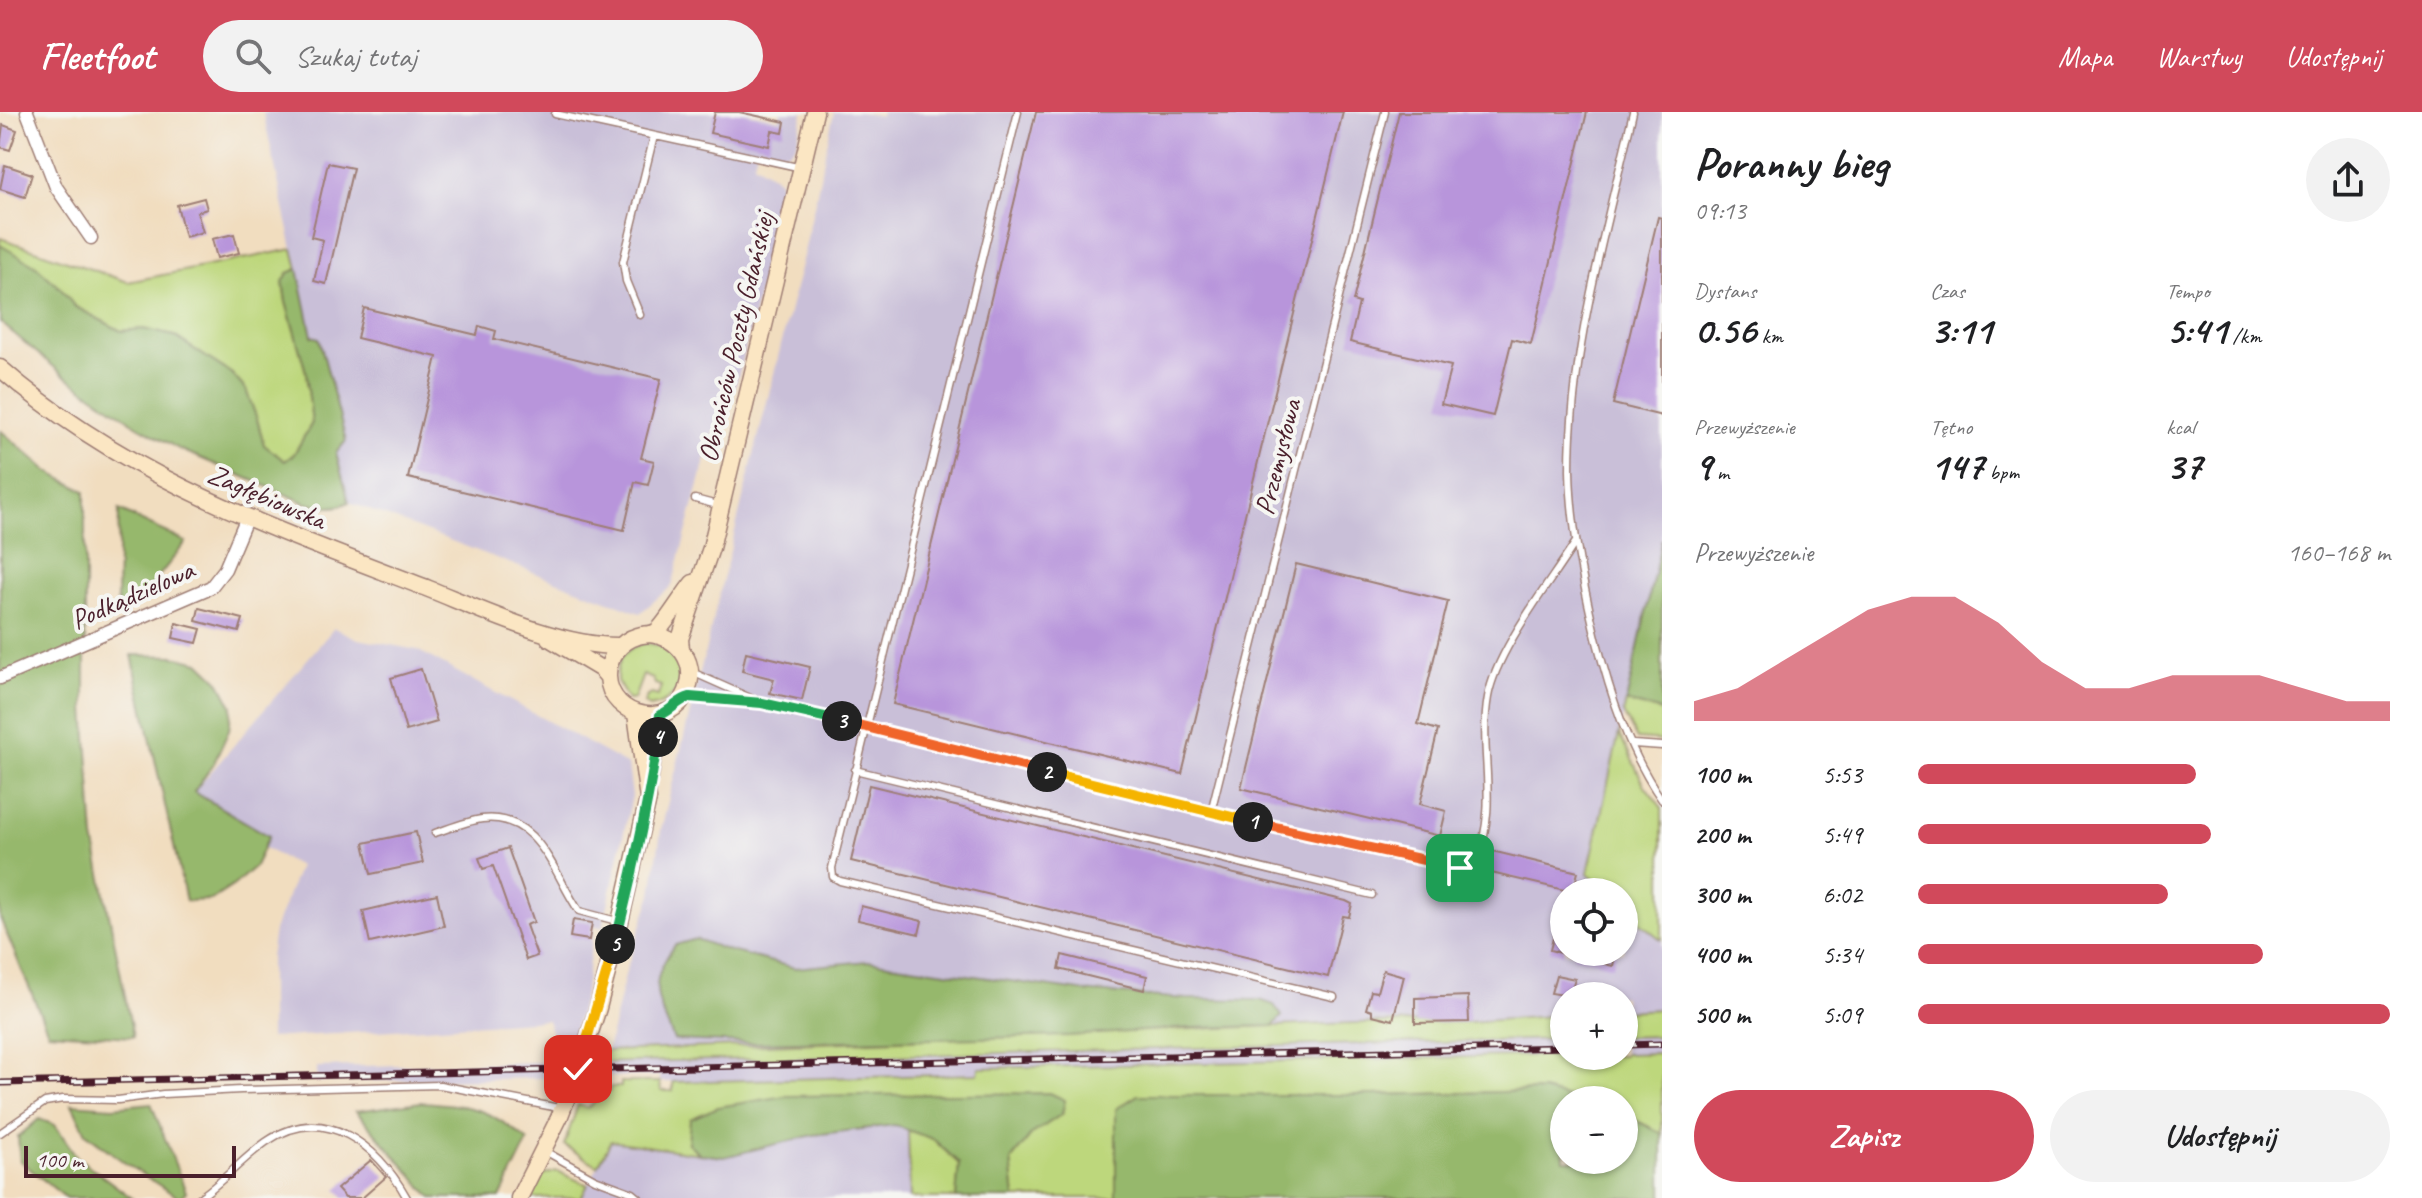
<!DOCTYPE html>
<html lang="pl">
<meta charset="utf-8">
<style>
body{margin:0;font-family:Caveat,sans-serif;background:#f2f2f2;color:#202124;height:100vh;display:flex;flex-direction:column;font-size:30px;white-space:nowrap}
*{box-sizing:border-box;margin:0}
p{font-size:26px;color:#757577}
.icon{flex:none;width:44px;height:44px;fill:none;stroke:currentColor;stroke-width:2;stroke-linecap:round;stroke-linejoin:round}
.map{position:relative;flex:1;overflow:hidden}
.drawer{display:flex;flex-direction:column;background:#fff;width:760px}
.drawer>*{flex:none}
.tools{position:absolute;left:1550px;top:766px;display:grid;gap:16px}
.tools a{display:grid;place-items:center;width:88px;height:88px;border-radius:50%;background:#fff;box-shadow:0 2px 6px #0004;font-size:40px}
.scale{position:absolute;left:24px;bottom:20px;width:212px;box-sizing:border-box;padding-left:8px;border:4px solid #4a1f2b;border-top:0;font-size:22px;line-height:28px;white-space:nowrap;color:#4a1f2b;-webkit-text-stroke:6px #f6f6f2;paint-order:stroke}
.pin{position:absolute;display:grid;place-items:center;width:68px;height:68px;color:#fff;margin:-34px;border-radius:16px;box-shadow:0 4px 12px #0006}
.km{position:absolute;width:40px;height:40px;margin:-20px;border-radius:50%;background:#222;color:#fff;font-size:22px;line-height:40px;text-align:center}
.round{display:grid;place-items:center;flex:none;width:84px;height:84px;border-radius:42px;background:#f2f2f2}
.summary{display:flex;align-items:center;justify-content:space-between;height:136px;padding:0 32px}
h1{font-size:44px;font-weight:600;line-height:60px}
.stats{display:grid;grid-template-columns:repeat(3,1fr);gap:12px;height:136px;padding:8px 32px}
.stats div{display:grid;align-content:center}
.stats b{font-size:40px;font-weight:600}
.stats small{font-size:22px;font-weight:400}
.stats p{font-size:22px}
.chart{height:224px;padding:16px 32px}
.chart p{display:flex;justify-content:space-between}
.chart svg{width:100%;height:144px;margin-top:8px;fill:#d1495b;opacity:.7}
.button{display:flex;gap:16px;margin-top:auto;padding:16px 32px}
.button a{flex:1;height:92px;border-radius:48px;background:#d1495b;color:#fff;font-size:32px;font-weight:600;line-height:92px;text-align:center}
.button a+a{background:#f2f2f2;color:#202124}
ul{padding:0 32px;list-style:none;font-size:26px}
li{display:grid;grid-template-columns:128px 96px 1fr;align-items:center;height:60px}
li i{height:20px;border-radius:10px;background:#d1495b}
header{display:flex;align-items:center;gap:48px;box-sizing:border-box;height:112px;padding:0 40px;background:#d1495b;color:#fff}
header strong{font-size:38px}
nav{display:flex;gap:44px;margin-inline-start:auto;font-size:28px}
.search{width:560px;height:72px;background:#f2f2f2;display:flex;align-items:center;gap:20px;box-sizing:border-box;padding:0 28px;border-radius:44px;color:#757577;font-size:30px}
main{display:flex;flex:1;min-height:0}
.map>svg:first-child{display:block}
.industrial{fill:#c9bfd8}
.green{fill:#bdd77c;stroke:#847b54;stroke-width:2}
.forest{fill:#96b86c;stroke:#706c4c;stroke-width:2}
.building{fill:#b895db}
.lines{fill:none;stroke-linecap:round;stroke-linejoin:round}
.lane-casing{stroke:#9e7e75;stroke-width:9}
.street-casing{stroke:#9e7e75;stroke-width:15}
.secondary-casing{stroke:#9e7e75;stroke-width:19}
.lane{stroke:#fff;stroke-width:6}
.street{stroke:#fff;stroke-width:12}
.secondary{stroke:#fbe6c3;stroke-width:16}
.rail-casing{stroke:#4a1f2b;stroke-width:7}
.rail{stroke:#f6f6f2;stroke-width:4;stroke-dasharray:12;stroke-linecap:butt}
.split-1-casing{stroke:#fff;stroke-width:16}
.split-2-casing{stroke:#fff;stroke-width:16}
.split-3-casing{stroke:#fff;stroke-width:16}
.split-4-casing{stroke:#fff;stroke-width:16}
.split-5-casing{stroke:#fff;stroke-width:16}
.split-6-casing{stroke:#fff;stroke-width:16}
.split-1{stroke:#f0652b;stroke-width:10}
.split-2{stroke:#f5b400;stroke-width:10}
.split-3{stroke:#f0652b;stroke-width:10}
.split-4{stroke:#22a559;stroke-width:10}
.split-5{stroke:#22a559;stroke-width:10}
.split-6{stroke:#f5b400;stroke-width:10}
.labels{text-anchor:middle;stroke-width:8;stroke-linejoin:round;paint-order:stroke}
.street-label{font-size:28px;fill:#4a1f2b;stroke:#f6f6f2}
</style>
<header>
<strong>Fleetfoot</strong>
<div class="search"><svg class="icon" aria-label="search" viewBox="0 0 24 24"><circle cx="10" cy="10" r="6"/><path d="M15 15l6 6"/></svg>Szukaj tutaj</div>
<nav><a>Mapa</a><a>Warstwy</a><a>Udostępnij</a></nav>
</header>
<main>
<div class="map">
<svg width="1662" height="1086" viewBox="0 0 1662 1086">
<rect width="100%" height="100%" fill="#f6f6f2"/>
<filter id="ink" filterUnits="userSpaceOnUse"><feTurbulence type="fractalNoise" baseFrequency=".0125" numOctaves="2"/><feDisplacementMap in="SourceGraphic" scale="16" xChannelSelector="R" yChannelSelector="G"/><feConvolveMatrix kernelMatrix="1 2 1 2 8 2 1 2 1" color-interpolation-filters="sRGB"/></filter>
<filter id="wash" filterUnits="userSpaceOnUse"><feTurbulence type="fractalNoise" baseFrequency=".006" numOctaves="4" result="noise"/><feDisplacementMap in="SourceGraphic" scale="32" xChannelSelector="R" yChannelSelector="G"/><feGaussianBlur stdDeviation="1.8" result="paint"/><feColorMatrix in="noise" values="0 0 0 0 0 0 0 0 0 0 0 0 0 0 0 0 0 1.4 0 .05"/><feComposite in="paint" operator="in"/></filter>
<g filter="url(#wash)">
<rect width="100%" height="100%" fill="#f1ddbf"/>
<path class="industrial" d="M263,0H746L779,7L781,0H803L797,31L791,38L781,42L757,38L754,51L778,67L784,80L724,322L713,320L672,474L640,501L349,390L335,338L346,329L319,226L312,224Z
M834,0H860L881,4L882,0H1662V427L1588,761L1605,780H1564V840H1624V798L1662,828V897L1624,899V884H1564V903L1469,910L1355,911L607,939L627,855L652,782L661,718L805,136Z
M334,516L358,527L417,538L628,653L632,684L603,815L594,814L585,880L570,935H557L547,908L270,926V846L274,818L299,754L264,736L269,724L194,680Z
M1662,924V941L1624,942V925Z
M1564,927V943L979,956V962L673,970H660V964L317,970V955Z
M894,1013L908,1018L910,1086H581L611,1029L724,1045L813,1023Z"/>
<path class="green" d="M0,126L128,170L293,137L298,157L288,161L283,170L286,190L306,260L312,311L294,342L285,349L264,333L257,307L246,278L232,262L174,224L143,217L121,219L74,194L60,176L0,133Z
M646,531C690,535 693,586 650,595L644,591L647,584L652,582L658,584L661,574L655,572L653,567L643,563L634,587L628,588L617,569C616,548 625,535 646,531Z
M1626,590L1662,599V629L1637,627L1623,601Z
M1619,621L1644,672L1662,696V828L1624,798V780H1605L1588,761Z
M1662,897V924L1624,925V899Z
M1564,903V927L595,951L607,939L1355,911L1469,910Z
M1662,941V1021L1624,1003V988H1578L1542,979L1373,983H1138L1116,997V1086H1015L1011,1048L1032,1022L1062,1002L968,982L900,983L688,1031L700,1042L611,1029L598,1054L564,1033L578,993L587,996L610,979V975H621V970H660L661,979H673V970L978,962L979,956L1564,943L1624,944V942Z
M908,1018L933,1027L959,1052L956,1086H910Z
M557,1059L588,1073L581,1086H526L541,1063Z"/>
<path class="forest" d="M0,133L35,153L60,176L74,194L121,219L143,217L174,224L232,262L246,278L257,307L264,333L285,349L294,342L312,311L306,260L286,190L283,170L288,161L298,157L312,224L319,226L346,329L336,341L349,390C334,398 323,395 306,391L179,337L138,314L65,264L0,210Z
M0,318L49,360L85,379V596L94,726L133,925L48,920L0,806Z
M119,398L186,430L135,494L120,502L117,487Z
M1662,427V599L1626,590Z
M132,543L174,544L199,550L219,569L232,594L229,618L214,651L194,680L269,724L255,754L234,773L211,788L186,789Z
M696,827L726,838L795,856L868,849L1080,879L1186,887L1260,888L1274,893L1282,904L1273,914L1190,916L1069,924L749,931L674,928C657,887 646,872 675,833Z
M1542,979L1578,988H1564V1048H1624V1003L1662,1021V1086H1116V997L1138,983H1373Z
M1050,981L1065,988L1062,1002L1032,1022L1011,1048L1015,1086H956L959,1051L933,1027L894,1013L813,1023L724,1045L700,1042L688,1031L690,1007L718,995L785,984Z
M421,990C473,994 487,995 528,1029L500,1086H432L356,999Z
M151,991L186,1080L179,1086L125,1051L86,1021L72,992L113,995Z
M39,1007L55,1013L77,1045L132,1086H66L20,1049L18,1025Z"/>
<g id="blocks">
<path class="building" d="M715,0H739L785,10L783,21L772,19L769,34L710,21Z
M1036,0H1343L1182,662L893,592Z
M1399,0H1587L1531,232L1512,227L1493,304L1441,292L1451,254L1350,230L1359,191L1353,189Z
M3,13L17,18L10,38L0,35Z
M328,51L353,56L326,172L314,169L323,128L311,125Z
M5,53L32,62L25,85L0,77Z
M204,86L207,97L197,100L203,120L185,125L177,93Z
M1658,105L1662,106V304L1613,292Z
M234,122L239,141L217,146L212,127Z
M364,196L477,223L479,214L496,219L494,227L661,267L641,346L654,349L648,373L635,370L624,418L408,366L437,245L357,226Z
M1296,452L1448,489L1418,612L1438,618L1420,692L1446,699L1440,724L1241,676Z
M199,496L243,507L239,520L196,509Z
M176,511L201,517L197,531L173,526Z
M746,540L810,555L802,588L770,581L774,567L742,559Z
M421,557L437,610L406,619L391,566Z
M869,673L1346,789L1352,792L1349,805L1343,804L1328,865L851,749Z
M416,720L423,751L371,762L364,731Z
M508,736L534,810L526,813L537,844L526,848L493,754L483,757L479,746Z
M1492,739L1578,760L1573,780L1487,760Z
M437,782L444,814L370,831L363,799Z
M861,794L922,809L919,822L858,808Z
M1560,798L1564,799V842L1550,838Z
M573,808L592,811L589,828L570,825Z
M1574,840H1616L1613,854L1573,844Z
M1062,843L1147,864L1144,878L1059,857Z
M1383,858L1404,864L1393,908L1372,903V899L1366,897L1371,879L1377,880Z
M1556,863L1575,867L1570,884L1551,881Z
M1468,884L1469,910L1415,911V886Z
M371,1048L386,1065L362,1086H345L337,1077Z"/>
</g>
</g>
<g filter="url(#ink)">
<use href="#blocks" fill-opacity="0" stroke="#9e7e75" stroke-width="2"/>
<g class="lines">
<g class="lane-casing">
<path id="lane" d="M1018,0L832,756L833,765L840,769L1334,885
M1633,0C1606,118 1570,237 1570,358C1571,415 1583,471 1596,526C1610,582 1629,641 1662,688
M555,2L802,56
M640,203L626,169L623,150L654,24
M695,387L721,394
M692,560L755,588
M685,586L762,591L1449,756L1469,755L1476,750C1500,689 1478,643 1488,585C1496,539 1549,472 1575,431
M1633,632L1662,634
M855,658L1372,783
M1211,700L1385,0
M435,721C450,716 467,709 482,707C539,700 554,763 579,799L617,809
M0,1021L45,990L63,987L118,988L163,982L241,978L440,973L559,996
M543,1038L595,1067L633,1081L639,1086
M199,1086C223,1070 242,1047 266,1030C325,989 378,1034 407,1086"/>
</g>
<g class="street-casing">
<path id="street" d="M27,0L56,75L91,126
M0,566L211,475L225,457L247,405"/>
</g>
<g class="secondary-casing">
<path id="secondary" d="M0,256C127,367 274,417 429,477C484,499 561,535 620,534
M650,522C678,525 698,550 687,579C672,618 610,607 608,565C607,547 620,529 638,524C644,522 651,523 656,520C664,515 685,480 693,471
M549,526L601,557L608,565
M681,537L680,527L711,436L815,0
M650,665L660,603
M519,1086L559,1006L578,957L598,896L620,810L648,687L636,602"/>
</g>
<use href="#lane" class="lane"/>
<use href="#street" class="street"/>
<use href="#secondary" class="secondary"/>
<g class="rail-casing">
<path id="rail" d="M1624,933L1662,932
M0,971L1564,935"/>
</g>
<use href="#rail" class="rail"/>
</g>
</g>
<g class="lines" filter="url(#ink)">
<g class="split-1-casing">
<path id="split-1" d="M1253,710L1460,756"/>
</g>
<g class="split-2-casing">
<path id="split-2" d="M1047,660L1253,710"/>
</g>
<g class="split-3-casing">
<path id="split-3" d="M842,609L1047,660"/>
</g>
<g class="split-4-casing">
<path id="split-4" d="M658,625L660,603C671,599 679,587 690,585L762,591L842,609"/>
</g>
<g class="split-5-casing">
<path id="split-5" d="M615,832C632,763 648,695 658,625"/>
</g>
<g class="split-6-casing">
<path id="split-6" d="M578,957L615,832"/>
</g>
<use href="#split-1" class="split-1"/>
<use href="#split-2" class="split-2"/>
<use href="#split-3" class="split-3"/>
<use href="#split-4" class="split-4"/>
<use href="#split-5" class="split-5"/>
<use href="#split-6" class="split-6"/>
</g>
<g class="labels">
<g class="street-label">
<text transform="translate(735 225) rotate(-77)" y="10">Obrońców Poczty Gdańskiej</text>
<text transform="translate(1277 345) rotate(-76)" y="10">Przemysłowa</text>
<text transform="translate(267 384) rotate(23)" y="10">Zagłębiowska</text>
<text transform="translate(132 482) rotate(-24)" y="10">Podkądzielowa</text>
</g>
</g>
</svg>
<div class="tools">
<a><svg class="icon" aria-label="locate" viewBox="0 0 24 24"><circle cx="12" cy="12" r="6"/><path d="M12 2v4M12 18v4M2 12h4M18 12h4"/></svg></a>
<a>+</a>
<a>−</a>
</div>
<div class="scale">100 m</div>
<div class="pin" style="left:1460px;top:756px;background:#1e9e55"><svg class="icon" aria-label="arrive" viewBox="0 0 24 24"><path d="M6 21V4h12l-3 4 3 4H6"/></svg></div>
<div class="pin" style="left:578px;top:957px;background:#d93025"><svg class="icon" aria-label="check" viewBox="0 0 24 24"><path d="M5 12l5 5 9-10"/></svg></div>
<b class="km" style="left:1253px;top:710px">1</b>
<b class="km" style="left:1047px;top:660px">2</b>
<b class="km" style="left:842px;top:609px">3</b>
<b class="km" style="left:658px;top:625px">4</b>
<b class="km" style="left:615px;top:832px">5</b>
</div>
<section class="drawer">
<div class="summary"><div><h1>Poranny bieg</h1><p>09:13</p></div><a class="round"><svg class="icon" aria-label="share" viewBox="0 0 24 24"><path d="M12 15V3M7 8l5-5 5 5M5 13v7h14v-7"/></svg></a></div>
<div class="stats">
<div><p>Dystans</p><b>0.56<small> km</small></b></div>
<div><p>Czas</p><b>3:11</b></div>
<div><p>Tempo</p><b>5:41<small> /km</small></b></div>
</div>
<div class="stats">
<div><p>Przewyższenie</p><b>9<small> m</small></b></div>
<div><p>Tętno</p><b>147<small> bpm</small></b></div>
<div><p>kcal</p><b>37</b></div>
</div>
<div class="chart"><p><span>Przewyższenie</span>160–168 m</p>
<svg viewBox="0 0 160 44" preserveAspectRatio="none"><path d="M0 44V38L10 34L20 26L30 18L40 10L50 6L60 6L70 14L80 26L90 34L100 34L110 30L120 30L130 30L140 34L150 38L160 38V44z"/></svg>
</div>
<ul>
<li><b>100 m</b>5:53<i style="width:59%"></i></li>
<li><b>200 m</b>5:49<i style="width:62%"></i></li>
<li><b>300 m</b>6:02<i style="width:53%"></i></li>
<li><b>400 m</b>5:34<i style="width:73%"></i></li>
<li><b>500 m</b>5:09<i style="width:100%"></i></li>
</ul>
<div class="button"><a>Zapisz</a><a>Udostępnij</a></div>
</section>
</main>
